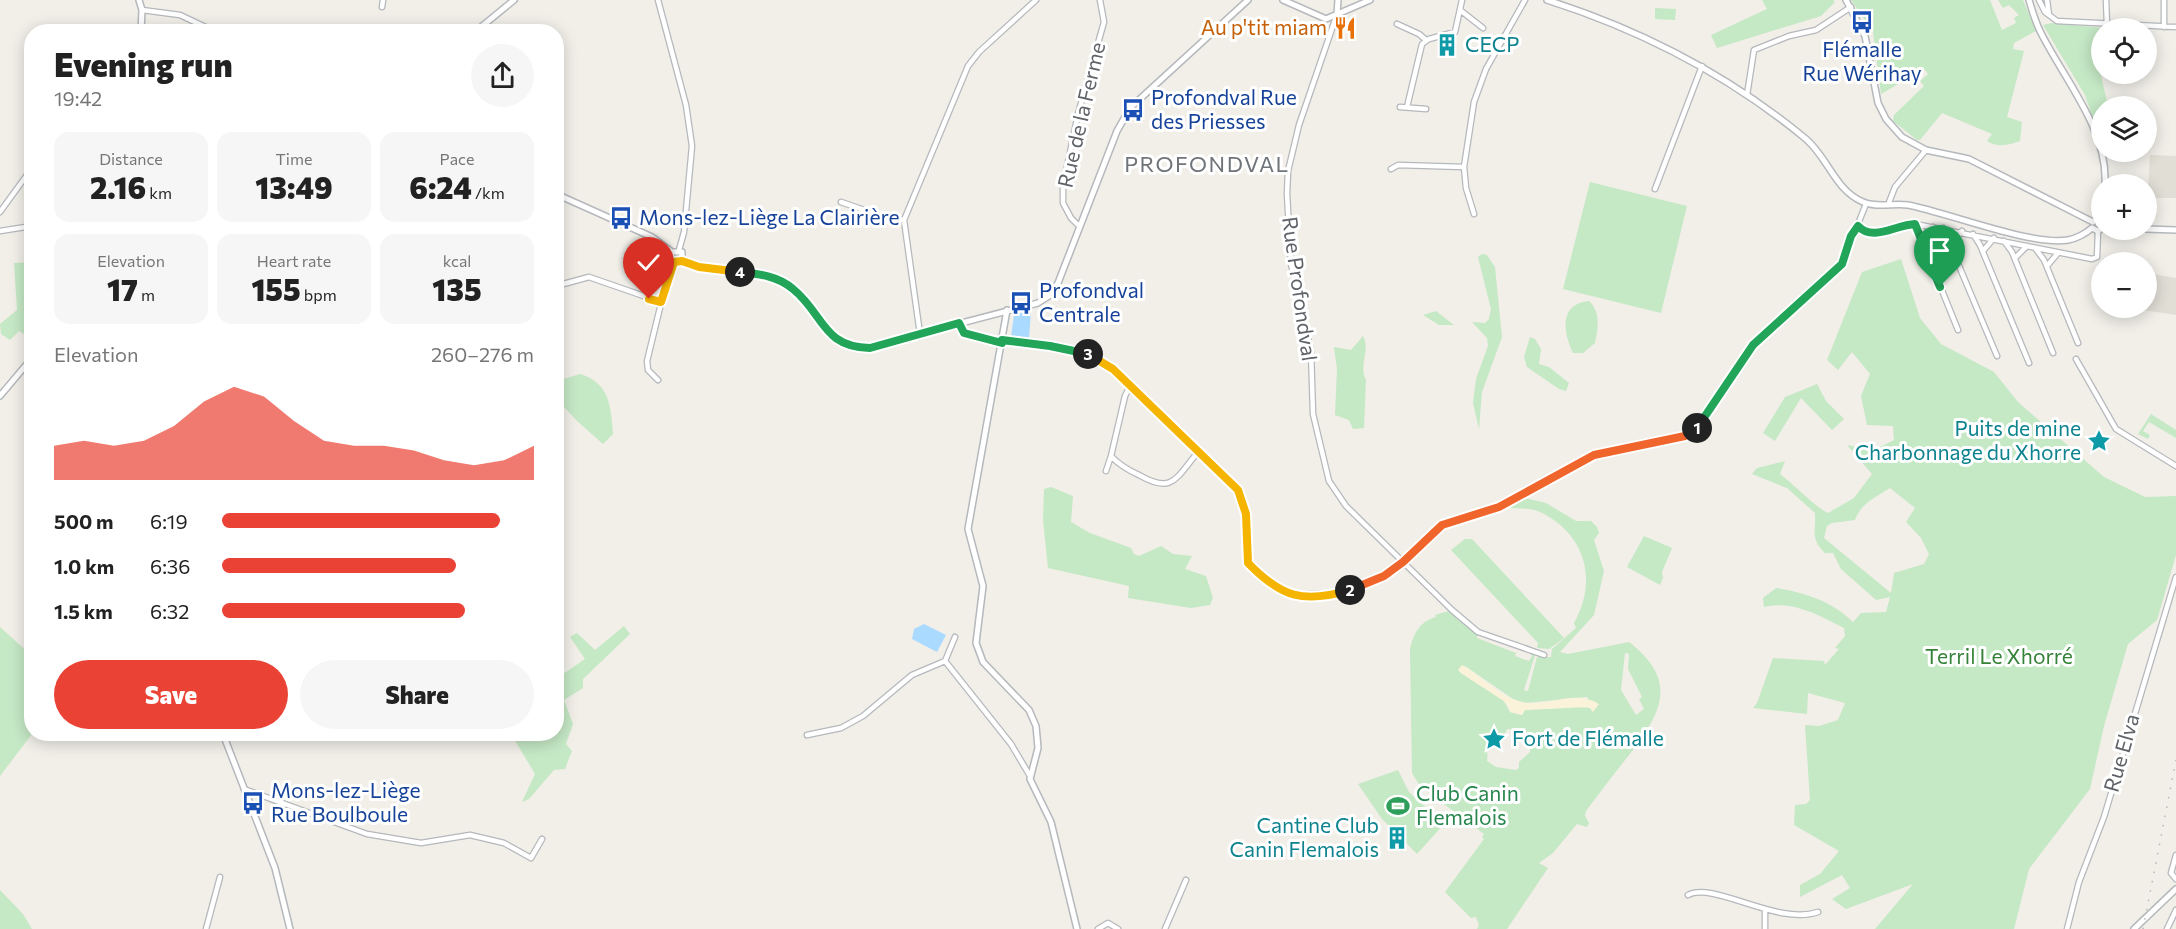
<!DOCTYPE html>
<meta charset="utf-8">
<style>
body{margin:0;font-family:Commissioner,sans-serif;background:#f6f6f6;color:#222;height:100vh;display:flex;flex-direction:column;font-size:22px;white-space:nowrap}
*{box-sizing:border-box;margin:0}
p{font-size:20px;color:#767676}
.icon{flex:none;width:33px;height:33px;fill:none;stroke:currentColor;stroke-width:2;stroke-linecap:round;stroke-linejoin:round}
.map{position:relative;flex:1;overflow:hidden}
.drawer{position:absolute;left:24px;top:24px;width:540px;height:717px;display:flex;flex-direction:column;background:#fff;border-radius:24px;box-shadow:0 3px 15px #0003}
.drawer>*{flex:none}
.tools{position:absolute;left:2091px;top:18px;display:grid;gap:12px}
.tools a{display:grid;place-items:center;width:66px;height:66px;border-radius:50%;background:#fff;box-shadow:0 3px 15px #0003;font-size:30px}
.pin{position:absolute;display:grid;place-items:center;width:51px;height:51px;color:#fff;margin:-62px -26px;border-radius:50% 50% 50% 0;rotate:-45deg;box-shadow:0 0 6px #0007}
.pin .icon{rotate:45deg}
.km{position:absolute;width:30px;height:30px;margin:-15px;border-radius:50%;background:#222;color:#fff;font-size:16px;line-height:30px;text-align:center}
.round{display:grid;place-items:center;flex:none;width:63px;height:63px;border-radius:32px;background:#f6f6f6}
.headline{display:flex;align-items:center;justify-content:space-between;height:102px;padding:0 30px}
h1{font-size:33px;font-weight:800;line-height:45px}
.stats{display:grid;grid-template-columns:repeat(3,1fr);gap:9px;height:102px;padding:6px 30px}
.stats div{display:grid;align-content:center;border-radius:15px;background:#f6f6f6;text-align:center}
.stats b{font-size:30px;font-weight:800}
.stats small{font-size:16px;font-weight:400}
.stats p{font-size:16px}
.chart{height:168px;padding:12px 30px}
.chart p{display:flex;justify-content:space-between}
.chart svg{width:100%;height:108px;margin-top:6px;fill:#ea4335;opacity:.7}
.cta{display:flex;gap:12px;margin-top:auto;padding:12px 30px}
.cta a{flex:1;height:69px;border-radius:36px;background:#ea4335;color:#fff;font-size:24px;font-weight:800;line-height:69px;text-align:center}
.cta a+a{background:#f6f6f6;color:#222}
ul{padding:0 30px;list-style:none;font-size:20px}
li{display:grid;grid-template-columns:96px 72px 1fr;align-items:center;height:45px}
li i{height:15px;border-radius:8px;background:#ea4335}
.map>svg:first-child{display:block}
.education{fill:#e1ded6}
.green{fill:#c5e8c5;fill-rule:evenodd}
.sand{fill:#fbf3d9}
.water{fill:#aadaff}
.lines{fill:none;stroke-linecap:round;stroke-linejoin:round}
.minor-casing{stroke:#b5b8bc;stroke-width:7}
.tertiary-casing{stroke:#b5b8bc;stroke-width:8}
.minor{stroke:#fff;stroke-width:4.5}
.tertiary{stroke:#fff;stroke-width:5}
.rail{stroke:#b6b7b8;stroke-width:1.5;stroke-dasharray:1.5 8;stroke-linecap:butt}
.split-1-casing{stroke:#fff;stroke-width:12}
.split-2-casing{stroke:#fff;stroke-width:12}
.split-3-casing{stroke:#fff;stroke-width:12}
.split-4-casing{stroke:#fff;stroke-width:12}
.split-5-casing{stroke:#fff;stroke-width:12}
.split-1{stroke:#22a559;stroke-width:8}
.split-2{stroke:#f0652b;stroke-width:8}
.split-3{stroke:#f5b400;stroke-width:8}
.split-4{stroke:#22a559;stroke-width:8}
.split-5{stroke:#f5b400;stroke-width:8}
.labels{text-anchor:middle;stroke-width:6;stroke-linejoin:round;paint-order:stroke}
.food-label{font-size:21px;fill:#c56008;stroke:#fff;text-anchor:end}
.culture-label{font-size:21px;fill:#0d838f;stroke:#fff;text-anchor:start}
.transit-label{font-size:21px;fill:#164399;stroke:#fff;text-anchor:start}
.street-label{font-size:21px;fill:#5f6368;stroke:#fff}
.park-label{font-size:21px;fill:#348238;stroke:#fff}
.leisure-label{font-size:21px;fill:#27864d;stroke:#fff;text-anchor:start}
.neighbourhood-label{font-size:22px;letter-spacing:1.5px;fill:#70757a;stroke:#fff}
</style>
<div class="map">
<svg width="2176" height="929" viewBox="0 0 2176 929">
<rect width="100%" height="100%" fill="#f1efe8"/>
<path class="education" d="M2150,155L2176,156V198H2156L2148,189Z
M2147,273L2176,278V315L2129,308H2146Z"/>
<path class="green" d="M1762,0H1833L1835,2L1821,16L1717,48L1711,35L1767,9Z
M1851,0H1990L2002,30L2016,23L2014,18L2019,15L2009,5L2003,8L1998,0H2023L2036,31L2014,43L2013,49L2024,51L2007,117L2022,122L2020,141C2009,145 1998,148 1987,141L1992,134L1942,113L1920,140H1917L1893,121L1894,115L1924,86L1920,81L1928,74L1924,69L1881,94L1873,32Z
M1655,8L1676,9L1675,20L1655,19Z
M2052,23L2103,28L2101,50L2097,58L2108,106H2102L2101,143L2085,95L2043,25Z
M1590,182L1687,206L1661,313L1563,289Z
M1482,254L1487,255L1495,267L1502,337L1482,392L1479,429L1473,403L1476,379L1488,346L1487,338L1472,322L1485,323L1489,319L1491,309L1478,257Z
M1901,259L1920,318L1941,344L1994,372L2018,402L2104,477L2145,497L2176,496V555L2157,620L2128,644L2104,726L2090,789L2029,869L2014,929H1875L1913,884L1846,909L1832,899L1850,888L1842,875L1800,897V885L1820,874L1839,851L1794,825L1795,805L1806,804L1810,800L1805,725L1819,726L1838,720L1845,703L1808,693L1807,714L1753,708L1757,703L1773,658L1824,661L1825,665L1839,649L1835,648L1845,636L1844,628C1818,615 1793,600 1764,607L1763,598L1776,588C1806,593 1831,601 1853,622L1861,613L1886,612L1890,597L1876,600L1841,569L1833,553H1825C1810,539 1816,531 1815,513L1787,488L1752,474L1757,468L1785,461L1780,474C1791,482 1819,510 1828,513L1854,498L1872,474L1847,445L1874,450L1894,440L1893,426L1867,425L1861,396L1870,374L1852,352L1838,370L1827,360L1862,272ZM1890,488L1915,508L1906,522L1921,538L1929,554L1924,564L1894,573L1891,593L1824,538L1827,526L1832,523L1855,520C1861,503 1876,497 1890,488Z
M31,262V338L19,331L10,340L1,334L0,324L17,310L14,263Z
M1589,301C1601,312 1598,328 1595,343L1583,353H1573C1563,332 1559,304 1589,301Z
M1436,311L1454,325H1439L1423,315Z
M1363,336C1371,350 1358,365 1366,380L1364,428L1353,429L1349,420L1335,415L1337,369L1334,347L1351,350Z
M1530,337L1535,339L1541,349L1539,364L1549,367L1569,383L1566,391L1559,389L1527,367L1524,357Z
M580,374C610,383 611,407 613,434L603,444L576,420L557,399V381Z
M1817,384L1826,401L1844,419L1832,430L1801,398L1775,441L1763,433L1785,397Z
M2151,414L2176,430V438L2149,422L2143,431L2150,435L2148,439L2138,434Z
M1051,487L1073,496L1071,522L1090,533L1131,548L1134,554L1139,556L1161,546L1173,554L1192,556L1185,569L1206,576L1213,598L1210,605L1191,608L1128,598L1129,586L1048,568L1043,520L1044,489Z
M1521,497L1546,503L1576,521H1591L1597,527L1599,533L1594,540L1604,571L1594,615L1560,652L1568,654L1629,642C1679,681 1662,712 1629,755C1614,774 1600,792 1586,811L1585,816L1589,823L1587,827L1577,824L1553,853L1539,863L1548,868L1507,929H1477L1479,925L1476,917L1471,918L1445,892L1484,839L1482,837L1484,834L1420,786L1412,773L1410,649C1414,633 1419,622 1436,617L1435,615L1452,610L1478,632L1536,652L1524,690L1528,691L1537,657H1551L1552,649L1576,628L1574,623C1598,581 1586,534 1540,512C1528,507 1513,509 1499,507ZM1478,635L1530,653L1532,656L1529,661L1515,656L1516,653L1477,638ZM1625,653L1629,654L1628,669L1642,697L1639,699L1644,709L1636,715L1621,690ZM1465,666L1513,699L1525,703L1587,697L1592,708L1565,706L1525,710L1522,715L1510,712L1504,701L1461,673ZM1507,729L1517,731L1516,736L1527,740L1530,745V752L1519,762V768L1516,770L1496,767L1487,761C1489,750 1482,738 1492,731L1505,734Z
M1644,536L1672,548L1662,572L1663,578L1660,585L1627,567Z
M1465,539H1472L1564,638L1549,649L1537,648L1538,643L1451,550Z
M624,626L630,634L583,679V688L564,700L573,724L566,744L572,751L565,769L554,770L529,799L522,802L535,774L511,734H556L557,678L585,659L570,637L577,633L595,650Z
M0,627L31,655L32,734L0,776Z
M1398,770L1409,792L1444,824L1417,854L1382,819L1358,784Z
M0,890L23,914L32,929H0Z"/>
<path class="sand" d="M1462,665C1481,676 1500,697 1522,702C1548,708 1574,688 1599,704L1593,712L1589,707L1525,710L1522,715L1510,712L1509,707L1504,701L1461,673L1458,670Z"/>
<path class="water" d="M1031,310L1029,339L1011,336L1014,315Z
M924,624L946,635L937,652L912,639L914,629Z"/>
<g class="lines">
<g class="minor-casing">
<path id="minor" d="M658,0L686,105L692,146L684,232L679,250
M2039,0L2045,12L2057,21L2176,27
M2047,0L2049,15
M2106,0L2107,24
M382,7L383,0
M142,10L180,15L216,32
M1460,10L1483,28
M1337,14L1299,125L1288,171L1287,194L1291,264L1311,351L1313,414L1329,481L1346,506L1452,610L1478,632L1544,655
M1397,24L1419,34L1426,40
M2164,27V0
M1747,95L1754,50L1789,36L1816,30L1851,7
M1400,107L1426,109
M1407,107L1422,44L1429,39L1455,32L1462,0
M1391,169L1398,165L1464,167
M1655,189L1702,66
M841,202L887,218L904,220
M1888,205L1895,187L1926,150
M0,212L32,168
M1474,214L1466,188L1464,167L1474,102L1486,69L1525,0
M1915,224L1958,330
M1079,226L1071,218L1063,203V186L1078,114L1104,22L1100,0
M1858,226L1868,234L1915,224L2092,259L2097,257L2098,231
M1943,228L1997,356
M0,231L32,226
M1973,234L1980,245L2029,363
M1921,239L1933,227
M2004,241L2012,252L2053,353
M1951,244L1962,231
M2035,248L2044,260L2078,343
M1983,251L1994,238
M2015,258L2027,246
M2047,266L2058,253
M556,286L589,277L661,302
M959,323C964,340 987,341 1002,343
M920,334L904,220L968,66L979,52L1036,0
M1002,340C1042,345 1079,346 1113,369L1238,490L1246,514L1248,563L1277,589L1289,595L1339,593L1384,576L1403,563L1442,524L1499,507L1587,458L1695,433L1753,345L1842,264L1866,204
M2076,359L2116,429L2176,466
M658,380L648,370L647,361L667,279L674,262
M1130,386L1125,396L1111,456C1119,465 1128,470 1139,475C1174,495 1176,477 1199,451
M1106,471L1111,456
M945,661L955,637
M807,735L841,728L863,716L912,675L945,661L1011,744L1030,776
M244,789L367,834L421,843L470,835L504,843L531,858L542,839
M2176,855L2171,873L2176,879
M1688,895C1714,881 1777,926 1818,912
M206,929L220,877
M1098,929L1108,923L1118,929
M1165,929L1186,880
M1765,929V911
M2067,929L2079,882L2104,817L2176,577
M2167,929L2176,910"/>
</g>
<g class="tertiary-casing">
<path id="tertiary" d="M139,0L142,10L141,32
M1283,0L1326,19L1370,0
M1547,0C1641,30 1730,76 1806,139C1829,159 1834,189 1863,202C1876,208 1894,203 1908,205C1949,213 2031,246 2068,240C2078,238 2085,234 2092,228
M1846,0L1865,36L1878,103L1886,119L1902,137L1926,150L1969,159L2093,222
M2029,0C2032,10 2035,21 2040,31C2063,78 2108,129 2105,184
M1337,14L1338,0
M475,32L514,0
M556,194L652,237L672,252
M2098,220L2102,208
M2092,228L2098,231L2102,228
M2146,229L2176,230
M672,252H682V261
M672,252L671,259L674,262L682,261
M682,261C709,277 752,266 782,281C821,301 816,347 870,347L1038,303L1049,296L1058,283L1117,131L1130,108L1248,0
M1007,310L968,529L983,586L976,643L983,662L1029,710L1036,726L1038,748L1030,779L1051,822L1077,929
M0,396L32,358
M223,734L275,868L290,929
M2134,929L2176,889"/>
</g>
<use href="#minor" class="minor"/>
<use href="#tertiary" class="tertiary"/>
<path class="rail" d="M2143,929L2176,760"/>
</g>
<g class="lines">
<g class="split-1-casing">
<path id="split-1" d="M1697,428L1753,345L1842,264L1851,236L1858,226C1873,242 1895,225 1915,224L1940,287"/>
</g>
<g class="split-2-casing">
<path id="split-2" d="M1350,590L1384,576L1403,562L1442,525L1499,507L1594,455L1685,436L1695,433L1697,428"/>
</g>
<g class="split-3-casing">
<path id="split-3" d="M1088,354L1113,369L1238,490L1246,514L1248,563C1281,597 1303,604 1350,590"/>
</g>
<g class="split-4-casing">
<path id="split-4" d="M740,272C759,274 778,276 793,289C824,314 822,347 870,348L959,323L964,333L1002,343V340L1050,346L1088,354"/>
</g>
<g class="split-5-casing">
<path id="split-5" d="M649,299L661,302L674,262L682,261L699,267L740,272"/>
</g>
<use href="#split-1" class="split-1"/>
<use href="#split-2" class="split-2"/>
<use href="#split-3" class="split-3"/>
<use href="#split-4" class="split-4"/>
<use href="#split-5" class="split-5"/>
</g>
<defs>
<g id="bus-bare" transform="scale(1.8)"><path d="M-5-6H5V4H4V6H2V4H-2V6H-4V4H-5ZM-3.5-4V0h7V-4ZM-3.5 1.2v1.5H-2V1.2ZM2 1.2v1.5H3.5V1.2Z" fill="#1a4fb4" stroke="#fff" stroke-width="2.5" paint-order="stroke"/></g>
<g id="restaurant-bare" transform="scale(1.8)"><path d="M-5-6h1v4h1v-4h1v4h1v-4h1v5L-1.5 .5V6h-2V.5L-5-1ZM5-6V6H3V1.5H1.5Q1.5-4 5-6Z" fill="#e8710a" stroke="#fff" stroke-width="2.5" paint-order="stroke"/></g>
<g id="building-bare" transform="scale(1.8)"><path d="M-4-6H4V6H1V3H-1V6H-4ZM-2.5-4.3h1.7v1.8h-1.7ZM.8-4.3h1.7v1.8H.8ZM-2.5-1h1.7V.8h-1.7ZM.8-1h1.7V.8H.8Z" fill="#0f9aa8" stroke="#fff" stroke-width="2.5" paint-order="stroke"/></g>
<g id="sight-bare" transform="scale(1.8)"><path d="M0-6L1.8-2.2L6-1.7L2.9 1.2L3.7 5.4L0 3.3L-3.7 5.4L-2.9 1.2L-6-1.7L-1.8-2.2Z" fill="#0f9aa8" stroke="#fff" stroke-width="2.5" paint-order="stroke"/></g>
<g id="stadium-bare" transform="scale(1.8)"><path d="M0-5a6.5 5 0 1 0 0 10a6.5 5 0 1 0 0-10ZM-3.5-1.8h7v3.6h-7Z" fill="#2e9e5b" stroke="#fff" stroke-width="2.5" paint-order="stroke"/></g>
</defs>
<g fill-rule="evenodd">
<use href="#bus-bare" x="1862" y="22"/>
<use href="#restaurant-bare" x="1345" y="28"/>
<use href="#building-bare" x="1447" y="45"/>
<use href="#bus-bare" x="1133" y="110"/>
<use href="#bus-bare" x="621" y="218"/>
<use href="#bus-bare" x="1021" y="303"/>
<use href="#sight-bare" x="2099" y="441"/>
<use href="#sight-bare" x="1494" y="739"/>
<use href="#bus-bare" x="253" y="803"/>
<use href="#stadium-bare" x="1398" y="806"/>
<use href="#building-bare" x="1397" y="838"/>
</g>
<g class="labels">
<g class="food-label">
<text x="1327" y="35">Au p'tit miam</text>
</g>
<g class="culture-label">
<text x="1465" y="52">CECP</text>
<text x="2081" y="436" text-anchor="end">Puits de mine<tspan x="2081" dy="24">Charbonnage du Xhorre</tspan></text>
<text x="1512" y="746">Fort de Flémalle</text>
<text x="1379" y="833" text-anchor="end">Cantine Club<tspan x="1379" dy="24">Canin Flemalois</tspan></text>
</g>
<g class="transit-label">
<text x="1862" y="57" text-anchor="middle">Flémalle<tspan x="1862" dy="24">Rue Wérihay</tspan></text>
<text x="1151" y="105">Profondval Rue<tspan x="1151" dy="24">des Priesses</tspan></text>
<text x="639" y="225">Mons-lez-Liège La Clairière</text>
<text x="1039" y="298">Profondval<tspan x="1039" dy="24">Centrale</tspan></text>
<text x="271" y="798">Mons-lez-Liège<tspan x="271" dy="24">Rue Boulboule</tspan></text>
</g>
<g class="street-label">
<text transform="translate(1082 115) rotate(-77)" y="7">Rue de la Ferme</text>
<text transform="translate(1299 289) rotate(82)" y="7">Rue Profondval</text>
<text transform="translate(2122 753) rotate(-74)" y="7">Rue Elva</text>
</g>
<g class="park-label">
<text x="1999" y="664">Terril Le Xhorré</text>
</g>
<g class="leisure-label">
<text x="1416" y="801">Club Canin<tspan x="1416" dy="24">Flemalois</tspan></text>
</g>
<g class="neighbourhood-label">
<text x="1207" y="172">PROFONDVAL</text>
</g>
</g>
</svg>
<div class="tools">
<a><svg class="icon" aria-label="locate" viewBox="0 0 24 24"><circle cx="12" cy="12" r="6"/><path d="M12 2v4M12 18v4M2 12h4M18 12h4"/></svg></a>
<a><svg class="icon" aria-label="layers" viewBox="0 0 24 24"><path d="M12 4l9 5-9 5-9-5zM3 14l9 5 9-5"/></svg></a>
<a>+</a>
<a>−</a>
</div>
<div class="pin" style="left:1940px;top:287px;background:#1e9e55"><svg class="icon" aria-label="arrive" viewBox="0 0 24 24"><path d="M6 21V4h12l-3 4 3 4H6"/></svg></div>
<div class="pin" style="left:649px;top:299px;background:#d93025"><svg class="icon" aria-label="check" viewBox="0 0 24 24"><path d="M5 12l5 5 9-10"/></svg></div>
<b class="km" style="left:1697px;top:428px">1</b>
<b class="km" style="left:1350px;top:590px">2</b>
<b class="km" style="left:1088px;top:354px">3</b>
<b class="km" style="left:740px;top:272px">4</b>
<section class="drawer">
<div class="headline"><div><h1>Evening run</h1><p>19:42</p></div><a class="round"><svg class="icon" aria-label="share" viewBox="0 0 24 24"><path d="M12 15V3M7 8l5-5 5 5M5 13v7h14v-7"/></svg></a></div>
<div class="stats">
<div><p>Distance</p><b>2.16<small> km</small></b></div>
<div><p>Time</p><b>13:49</b></div>
<div><p>Pace</p><b>6:24<small> /km</small></b></div>
</div>
<div class="stats">
<div><p>Elevation</p><b>17<small> m</small></b></div>
<div><p>Heart rate</p><b>155<small> bpm</small></b></div>
<div><p>kcal</p><b>135</b></div>
</div>
<div class="chart"><p><span>Elevation</span>260–276 m</p>
<svg viewBox="0 0 160 44" preserveAspectRatio="none"><path d="M0 44V30L10 28L20 30L30 28L40 22L50 12L60 6L70 10L80 20L90 28L100 30L110 30L120 32L130 36L140 38L150 36L160 30V44z"/></svg>
</div>
<ul>
<li><b>500 m</b>6:19<i style="width:89%"></i></li>
<li><b>1.0 km</b>6:36<i style="width:75%"></i></li>
<li><b>1.5 km</b>6:32<i style="width:78%"></i></li>
</ul>
<div class="cta"><a>Save</a><a>Share</a></div>
</section>
</div>
